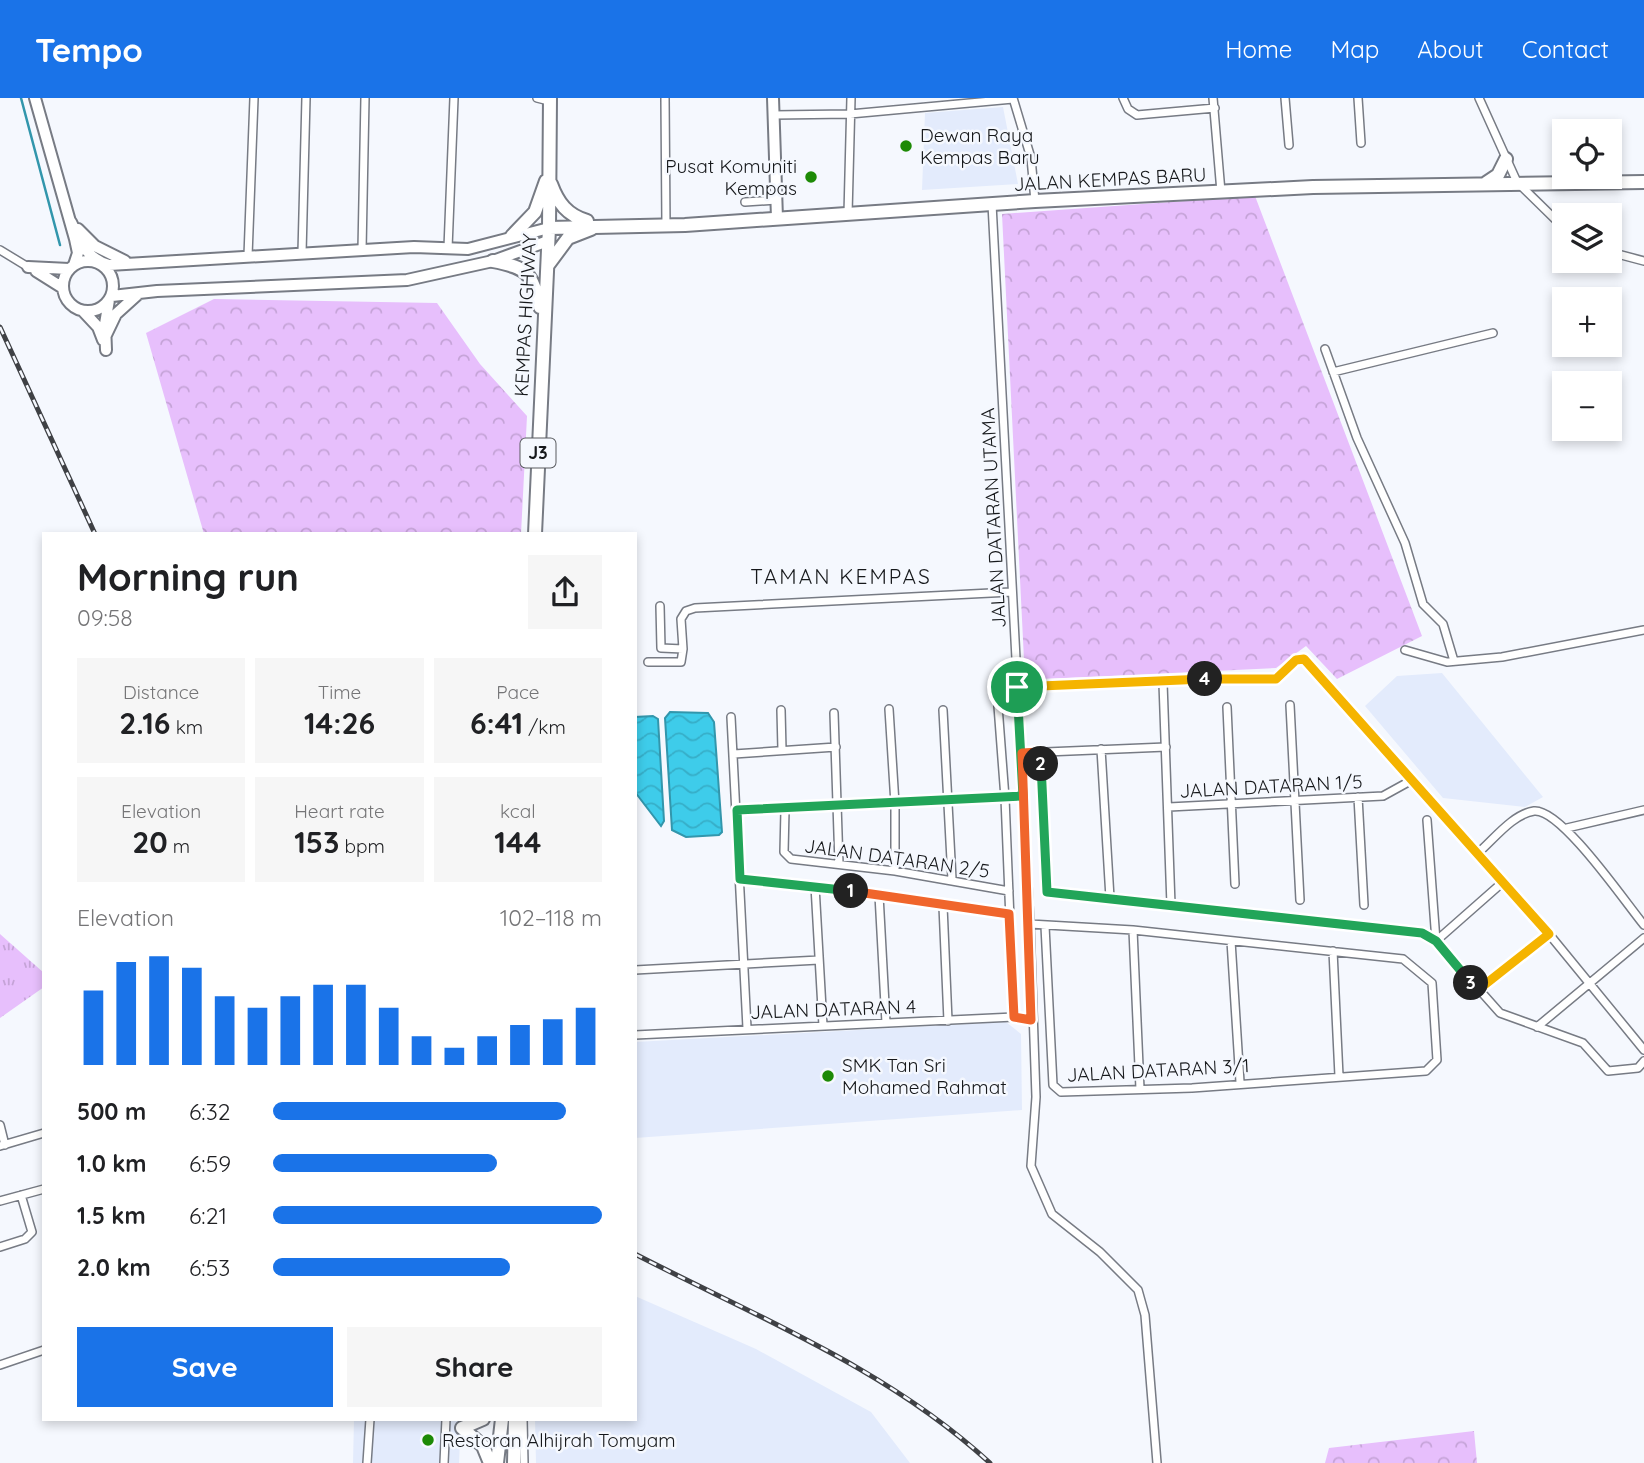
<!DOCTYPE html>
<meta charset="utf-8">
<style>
body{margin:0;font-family:Quicksand,sans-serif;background:#f6f6f6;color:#202124;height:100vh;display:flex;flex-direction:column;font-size:26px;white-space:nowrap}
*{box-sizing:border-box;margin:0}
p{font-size:23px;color:#757577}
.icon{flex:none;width:38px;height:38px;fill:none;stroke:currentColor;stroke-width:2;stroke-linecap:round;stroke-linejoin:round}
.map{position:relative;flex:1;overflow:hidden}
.side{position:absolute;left:42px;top:434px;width:595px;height:889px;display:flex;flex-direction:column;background:#fff;border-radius:0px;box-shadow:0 4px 10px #0003}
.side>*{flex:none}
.buttons{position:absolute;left:1552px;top:21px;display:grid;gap:14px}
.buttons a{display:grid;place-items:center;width:70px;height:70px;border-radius:0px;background:#fff;box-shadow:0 4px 10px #0003;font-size:35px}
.pin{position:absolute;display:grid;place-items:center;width:60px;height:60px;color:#fff;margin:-30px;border:4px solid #fff;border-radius:50%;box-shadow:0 2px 7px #0007}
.km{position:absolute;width:35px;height:35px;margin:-18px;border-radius:50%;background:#222;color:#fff;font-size:19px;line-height:35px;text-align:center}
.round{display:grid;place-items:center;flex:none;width:74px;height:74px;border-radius:0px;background:#f6f6f6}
.summary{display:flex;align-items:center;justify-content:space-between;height:119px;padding:0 35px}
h1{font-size:38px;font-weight:700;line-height:52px}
.stats{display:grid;grid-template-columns:repeat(3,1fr);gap:10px;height:119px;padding:7px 35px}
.stats div{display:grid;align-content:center;border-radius:0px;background:#f6f6f6;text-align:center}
.stats b{font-size:30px;font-weight:700}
.stats small{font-size:19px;font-weight:400}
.stats p{font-size:19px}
.chart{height:196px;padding:14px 35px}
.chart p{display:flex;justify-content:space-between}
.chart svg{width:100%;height:126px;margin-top:7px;stroke:#1a73e8;stroke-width:6}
.button{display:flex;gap:14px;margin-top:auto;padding:14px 35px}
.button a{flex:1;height:80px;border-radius:0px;background:#1a73e8;color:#fff;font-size:28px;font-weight:700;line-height:80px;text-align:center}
.button a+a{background:#f6f6f6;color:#202124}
ul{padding:0 35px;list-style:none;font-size:23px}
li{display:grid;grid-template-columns:112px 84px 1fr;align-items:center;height:52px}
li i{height:18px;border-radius:9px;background:#1a73e8}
header{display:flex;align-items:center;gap:42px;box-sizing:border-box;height:98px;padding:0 35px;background:#1a73e8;color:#fff}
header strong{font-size:33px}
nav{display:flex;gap:38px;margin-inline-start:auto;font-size:24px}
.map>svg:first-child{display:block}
.built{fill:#e3ebfc}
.grass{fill:url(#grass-tufts)}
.forest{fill:url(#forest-crowns)}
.water{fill:url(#water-waves);stroke:#3296ac;stroke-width:2}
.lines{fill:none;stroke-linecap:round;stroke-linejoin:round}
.stream{stroke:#3296ac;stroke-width:2.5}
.street-casing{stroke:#777b84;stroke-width:10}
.secondary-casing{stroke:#777b84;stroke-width:14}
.primary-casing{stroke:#777b84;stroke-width:16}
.street{stroke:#fff;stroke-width:7}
.secondary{stroke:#fff;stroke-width:10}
.primary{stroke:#fff;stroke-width:12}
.rail-casing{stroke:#3f4145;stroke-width:5}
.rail{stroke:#f5f8fe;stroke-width:2.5;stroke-dasharray:8;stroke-linecap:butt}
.split-1-casing{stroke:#fff;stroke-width:14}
.split-2-casing{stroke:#fff;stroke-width:14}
.split-3-casing{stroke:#fff;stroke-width:14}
.split-4-casing{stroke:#fff;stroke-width:14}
.split-5-casing{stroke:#fff;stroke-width:14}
.split-1{stroke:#22a559;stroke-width:9}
.split-2{stroke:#f0652b;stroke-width:9}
.split-3{stroke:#22a559;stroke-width:9}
.split-4{stroke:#f5b400;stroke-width:9}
.split-5{stroke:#f5b400;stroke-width:9}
.poi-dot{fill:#1d8a06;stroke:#f5f8fe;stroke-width:2.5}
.labels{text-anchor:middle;stroke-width:5;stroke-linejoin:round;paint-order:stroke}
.shield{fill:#f5f8fe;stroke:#595b5f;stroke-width:2}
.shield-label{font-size:18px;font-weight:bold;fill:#16181b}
.poi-label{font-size:19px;fill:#16181b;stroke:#f5f8fe;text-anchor:start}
.street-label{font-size:19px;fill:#16181b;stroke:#f5f8fe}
.neighbourhood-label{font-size:21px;letter-spacing:2px;fill:#16181b;stroke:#f5f8fe}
</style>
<header>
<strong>Tempo</strong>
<nav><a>Home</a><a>Map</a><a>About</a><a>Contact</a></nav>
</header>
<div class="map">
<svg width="1644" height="1365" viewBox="0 0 1644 1365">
<defs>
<pattern id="grass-tufts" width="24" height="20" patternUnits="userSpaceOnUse" patternTransform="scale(1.75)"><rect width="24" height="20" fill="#e7bffc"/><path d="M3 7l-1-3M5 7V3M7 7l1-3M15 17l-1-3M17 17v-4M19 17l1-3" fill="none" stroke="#c5a3d7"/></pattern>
<pattern id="forest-crowns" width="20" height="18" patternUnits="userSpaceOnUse" patternTransform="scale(1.75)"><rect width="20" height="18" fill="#e7bffc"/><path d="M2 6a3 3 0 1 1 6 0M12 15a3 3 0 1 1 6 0" fill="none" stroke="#c5a3d7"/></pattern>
<pattern id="water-waves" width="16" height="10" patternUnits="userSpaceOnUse" patternTransform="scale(1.75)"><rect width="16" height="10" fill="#3eccea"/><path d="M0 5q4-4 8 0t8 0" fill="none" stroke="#36aec8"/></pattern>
</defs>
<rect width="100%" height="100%" fill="#f5f8fe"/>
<path class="built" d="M1003,9L1018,86L922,92L925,15Z
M1442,575L1543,699L1525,709L1443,700L1365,608L1397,578Z
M1006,924L1021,936L1022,1012L635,1040V944Z
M635,1198L756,1251L871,1314L910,1365H536L535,1321H635Z
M354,1321H461L459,1365H353Z"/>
<path class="grass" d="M0,836L44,875V889L0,920Z"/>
<path class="forest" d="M1255,98L1422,538L1337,581L1306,548L1276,570L1025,582L1002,116Z
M214,201L437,205L480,266L527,318L521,436H204L146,235Z
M1474,1333L1477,1365H1325L1329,1350Z"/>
<path class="water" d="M670,614L708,615L714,624L722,734L719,737L686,739L672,732L665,620Z
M653,618L658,621L664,723L661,728L635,694V619Z"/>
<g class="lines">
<path class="stream" d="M21,0L60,147"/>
<g class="street-casing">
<path id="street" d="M537,0L549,3
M665,0L666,128
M1013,0L1031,60L1035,103
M1123,0L1128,11L1137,17L1215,10
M1213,0L1221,94
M1285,0L1289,47
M1358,0L1361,45
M1479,0L1517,84L1564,130
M774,17L850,16L1013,1
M745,104L777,102
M992,106L1030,826L1036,999L1031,1068L1052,1116L1100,1154L1138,1192L1145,1217L1157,1365
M848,116L851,0
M448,150L454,0
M0,152L28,169
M362,152L365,0
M1610,154L1644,163
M302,155L306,0
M248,158L254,0
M1325,251L1357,340L1405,445L1423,506L1443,526L1454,563
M1333,274L1493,235
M660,508L661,550L683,551L681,521L686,513L695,510L1011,494
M1405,552L1447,564L1502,559L1644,532
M648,564H681L683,551
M1163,585L1171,807
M1017,589L1255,579L1276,581L1296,563L1304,561L1549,836L1644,952
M1290,607L1300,802
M998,608L1005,700L1014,919
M1227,609L1235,786
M889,611L895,706V773
M781,612L782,652
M943,612L952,781
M834,615L839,766
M731,619L747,930
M1101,651L1110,800
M1040,654L1047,794L1422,835L1436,843L1500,915L1583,945L1608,973L1638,970L1644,963
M1022,655L1166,649
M734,656L836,649
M1358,699L1364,807
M1169,709L1383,698L1412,682
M737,712L1023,698
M785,712L784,754L791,761L895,773L1009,793
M1427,722L1436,843
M1567,730L1644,712
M1479,754C1494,741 1513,716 1534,713C1561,710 1625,804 1644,827
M740,781L879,797L1009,816
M815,788L823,928
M879,797L886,925
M943,808L948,923
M1030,826L1133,832L1403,861L1432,885L1437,962L1426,973L1192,990L1061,994L1053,987L1045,828
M1133,832L1140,991
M1231,843L1240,984
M1436,843L1503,784
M1333,853L1339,978
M635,872L819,862
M1478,892L1549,836
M1537,929L1644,840
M635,937L1014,919L1031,922
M0,1027L5,1047
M0,1048L44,1035
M0,1103L44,1091
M0,1149L25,1141L32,1134L21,1097
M0,1267L44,1252
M523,1321L524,1365
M367,1365L370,1321
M444,1365L446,1321"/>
</g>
<g class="secondary-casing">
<path id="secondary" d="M35,0L75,141L78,155L74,167
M773,0L777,120
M71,124C80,144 87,161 109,167L414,149L468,151L549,130
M78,131L95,148L125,163
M63 188a25 25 0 1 1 50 0a25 25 0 1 1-50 0Z
M28,169L69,171
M36,173L63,190
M112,198L157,193L407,182L493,163L548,143
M83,213L98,229L103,242
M105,239L116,216L137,197
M106,252L105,226L109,202"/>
</g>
<g class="primary-casing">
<path id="primary" d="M1486,85L1498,77L1506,61
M551,86C558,105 567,117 587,123
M549,130L685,127L1035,103L1313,89L1644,84
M512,138L535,114L546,83
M493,163C529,170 531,175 540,209
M548,167L568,140L591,131
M535,436L549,130L550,0
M462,1330L483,1348L490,1365
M462,1330L483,1321
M497,1365L502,1321
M514,1365L515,1321"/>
</g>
<use href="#street" class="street"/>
<use href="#secondary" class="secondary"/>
<use href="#primary" class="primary"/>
<g class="rail-casing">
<path id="rail" d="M0,229L95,436
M635,1156C757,1219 888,1271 990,1365"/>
</g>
<use href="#rail" class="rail"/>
</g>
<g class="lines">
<g class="split-1-casing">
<path id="split-1" d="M851,793L740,781L737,712L1023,698L1017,589"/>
</g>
<g class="split-2-casing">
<path id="split-2" d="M851,793L1009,816L1014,919L1031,922L1022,655L1040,654L1041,666"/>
</g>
<g class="split-3-casing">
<path id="split-3" d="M1041,666L1047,794L1422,835L1436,843L1471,885"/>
</g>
<g class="split-4-casing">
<path id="split-4" d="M1205,581H1276L1296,562L1304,561L1549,836L1478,892L1471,885"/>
</g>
<g class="split-5-casing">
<path id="split-5" d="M1017,589L1205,581"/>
</g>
<use href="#split-1" class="split-1"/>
<use href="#split-2" class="split-2"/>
<use href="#split-3" class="split-3"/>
<use href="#split-4" class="split-4"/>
<use href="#split-5" class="split-5"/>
</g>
<g class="poi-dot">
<circle cx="906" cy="48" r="7"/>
<circle cx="811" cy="79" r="7"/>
<circle cx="828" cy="978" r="7"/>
<circle cx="428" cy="1342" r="7"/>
</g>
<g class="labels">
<rect class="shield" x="520.5" y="340.5" width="35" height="29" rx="5"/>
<g class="shield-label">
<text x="538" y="361">J3</text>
</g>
<g class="poi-label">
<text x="920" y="44">Dewan Raya<tspan x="920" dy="22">Kempas Baru</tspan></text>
<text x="797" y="75" text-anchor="end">Pusat Komuniti<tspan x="797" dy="22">Kempas</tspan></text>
<text x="842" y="974">SMK Tan Sri<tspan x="842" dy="22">Mohamed Rahmat</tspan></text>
<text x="442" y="1349">Restoran Alhijrah Tomyam</text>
</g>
<g class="street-label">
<text transform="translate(1110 81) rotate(-3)" y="7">JALAN KEMPAS BARU</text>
<text transform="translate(525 217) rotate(-87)" y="7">KEMPAS HIGHWAY</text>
<text transform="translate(993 420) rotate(-93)" y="7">JALAN DATARAN UTAMA</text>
<text transform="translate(1271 688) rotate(-3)" y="7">JALAN DATARAN 1/5</text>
<text transform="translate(897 760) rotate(8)" y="7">JALAN DATARAN 2/5</text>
<text transform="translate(833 911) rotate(-2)" y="7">JALAN DATARAN 4</text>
<text transform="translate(1158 972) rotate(-3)" y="7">JALAN DATARAN 3/1</text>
</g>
<g class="neighbourhood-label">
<text x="841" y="486">TAMAN KEMPAS</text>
</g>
</g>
</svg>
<div class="buttons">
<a><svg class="icon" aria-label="locate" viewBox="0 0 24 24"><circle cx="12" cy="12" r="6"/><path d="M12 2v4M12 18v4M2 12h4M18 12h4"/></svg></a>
<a><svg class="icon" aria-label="layers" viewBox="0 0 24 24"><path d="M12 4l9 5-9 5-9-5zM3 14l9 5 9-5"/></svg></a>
<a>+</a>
<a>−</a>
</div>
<div class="pin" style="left:1017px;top:589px;background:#1e9e55"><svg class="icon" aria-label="arrive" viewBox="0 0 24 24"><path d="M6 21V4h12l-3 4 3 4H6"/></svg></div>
<b class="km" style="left:851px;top:793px">1</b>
<b class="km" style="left:1041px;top:666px">2</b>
<b class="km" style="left:1471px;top:885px">3</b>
<b class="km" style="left:1205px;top:581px">4</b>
<section class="side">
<div class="summary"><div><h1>Morning run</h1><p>09:58</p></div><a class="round"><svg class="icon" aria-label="share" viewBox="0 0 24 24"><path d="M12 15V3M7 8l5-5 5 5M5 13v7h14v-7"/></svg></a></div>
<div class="stats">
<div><p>Distance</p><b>2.16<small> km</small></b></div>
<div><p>Time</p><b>14:26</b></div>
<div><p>Pace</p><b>6:41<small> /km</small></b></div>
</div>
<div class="stats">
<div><p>Elevation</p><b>20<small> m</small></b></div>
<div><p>Heart rate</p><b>153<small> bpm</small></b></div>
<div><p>kcal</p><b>144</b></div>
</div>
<div class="chart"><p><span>Elevation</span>102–118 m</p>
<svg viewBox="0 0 160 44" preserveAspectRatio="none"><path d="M5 44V18M15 44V8M25 44V6M35 44V10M45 44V20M55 44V24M65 44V20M75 44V16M85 44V16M95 44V24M105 44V34M115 44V38M125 44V34M135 44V30M145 44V28M155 44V24"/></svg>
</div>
<ul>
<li><b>500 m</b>6:32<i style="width:89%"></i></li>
<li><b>1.0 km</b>6:59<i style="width:68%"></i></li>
<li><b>1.5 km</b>6:21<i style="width:100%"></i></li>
<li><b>2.0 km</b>6:53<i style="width:72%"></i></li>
</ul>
<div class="button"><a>Save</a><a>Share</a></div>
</section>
</div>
